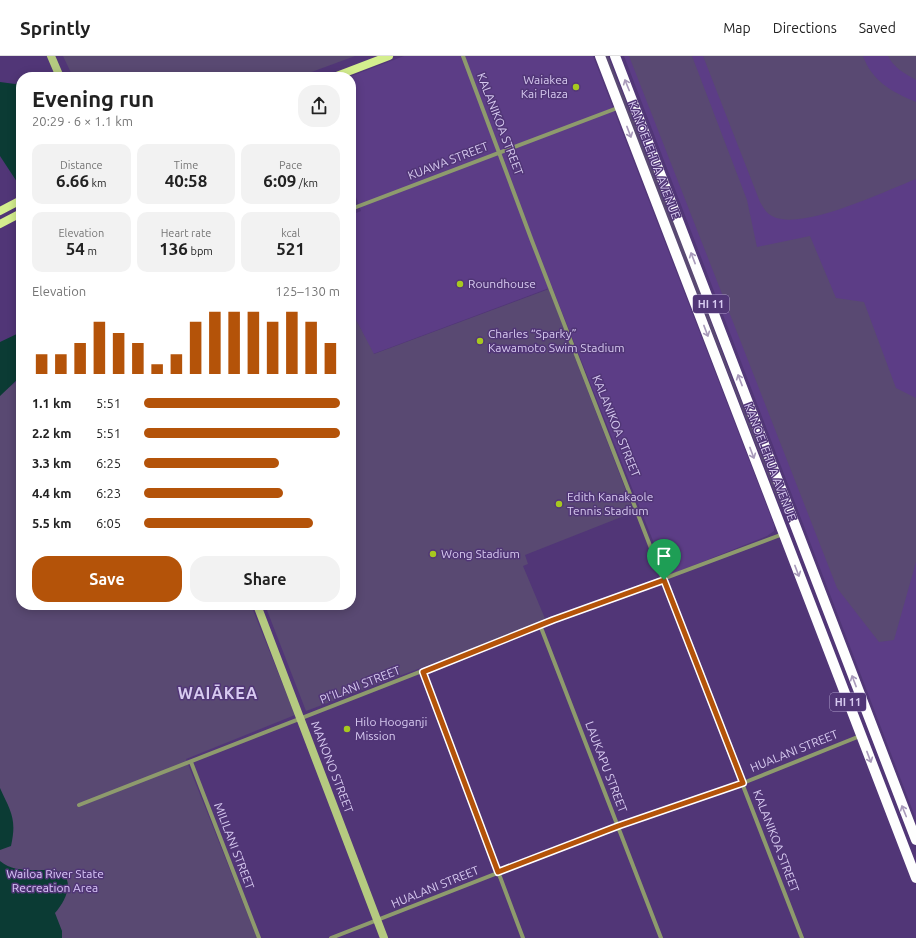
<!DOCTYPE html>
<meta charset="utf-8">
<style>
body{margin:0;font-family:Ubuntu,sans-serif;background:#f2f2f2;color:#222;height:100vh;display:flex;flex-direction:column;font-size:15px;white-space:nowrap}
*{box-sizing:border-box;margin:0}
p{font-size:13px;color:#767676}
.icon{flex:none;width:22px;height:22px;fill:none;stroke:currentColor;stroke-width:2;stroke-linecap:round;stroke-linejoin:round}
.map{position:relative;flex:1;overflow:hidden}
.panel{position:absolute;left:16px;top:16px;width:340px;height:538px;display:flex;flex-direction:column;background:#fff;border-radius:16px;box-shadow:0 2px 10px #0003}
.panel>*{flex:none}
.pin{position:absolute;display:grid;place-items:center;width:34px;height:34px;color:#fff;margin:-41px -17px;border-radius:50% 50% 50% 0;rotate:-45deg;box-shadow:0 0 4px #0007}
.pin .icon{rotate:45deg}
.round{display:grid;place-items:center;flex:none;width:42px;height:42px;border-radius:16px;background:#f2f2f2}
.headline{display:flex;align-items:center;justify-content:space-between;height:68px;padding:0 16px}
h1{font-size:22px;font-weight:700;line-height:30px}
.stats{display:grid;grid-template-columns:repeat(3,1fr);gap:6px;height:68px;padding:4px 16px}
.stats div{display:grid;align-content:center;border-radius:10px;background:#f2f2f2;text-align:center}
.stats b{font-size:17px;font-weight:700}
.stats small{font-size:11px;font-weight:400}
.stats p{font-size:11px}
.chart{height:112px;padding:8px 16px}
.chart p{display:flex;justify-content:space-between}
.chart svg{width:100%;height:72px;margin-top:4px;stroke:#b45309;stroke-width:6}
.button{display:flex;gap:8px;margin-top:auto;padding:8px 16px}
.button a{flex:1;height:46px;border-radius:16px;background:#b45309;color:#fff;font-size:16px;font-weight:700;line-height:46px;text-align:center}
.button a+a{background:#f2f2f2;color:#222}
ul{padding:0 16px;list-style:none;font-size:13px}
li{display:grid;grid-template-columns:64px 48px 1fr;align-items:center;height:30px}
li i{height:10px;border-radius:5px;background:#b45309}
header{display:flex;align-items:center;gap:24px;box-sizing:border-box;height:56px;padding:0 20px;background:#fff;border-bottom:1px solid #e0e0e0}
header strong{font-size:19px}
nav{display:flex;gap:22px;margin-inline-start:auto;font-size:14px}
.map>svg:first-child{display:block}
.built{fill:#5c3d86}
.green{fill:#594972}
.water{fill:#0b3b34}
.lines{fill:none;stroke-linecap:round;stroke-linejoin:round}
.street{stroke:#8e9b6d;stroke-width:4}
.secondary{stroke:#b5ca80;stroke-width:8}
.primary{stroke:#d4ee8e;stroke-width:8}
.highway{stroke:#fefefe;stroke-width:10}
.oneway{stroke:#a89aba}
.route-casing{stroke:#fff;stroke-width:8}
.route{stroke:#b45309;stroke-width:5}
.poi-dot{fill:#a7c81f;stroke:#513677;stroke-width:1.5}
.labels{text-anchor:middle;stroke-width:3;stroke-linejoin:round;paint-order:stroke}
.shield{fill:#513677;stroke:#af9ecc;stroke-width:1}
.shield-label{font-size:11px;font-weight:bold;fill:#d7caf0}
.poi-label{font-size:12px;fill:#d7caf0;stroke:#513677;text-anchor:start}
.street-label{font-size:12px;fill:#d7caf0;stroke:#513677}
.park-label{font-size:12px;fill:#dac8fa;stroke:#513677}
.district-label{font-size:16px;font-weight:bold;letter-spacing:1px;fill:#d7caf0;stroke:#513677}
</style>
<header>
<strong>Sprintly</strong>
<nav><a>Map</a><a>Directions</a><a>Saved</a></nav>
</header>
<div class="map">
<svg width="916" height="882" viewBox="0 0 916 882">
<rect width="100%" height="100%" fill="#513677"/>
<path class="built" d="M404,0H593L774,469V475L767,480L667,520L552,231L373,298L351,254V159L361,155L351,127V21H349Z
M624,0H916V763Z"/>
<path class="green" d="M63,0H355L298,21H73Z
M604,0H608C620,32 634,64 647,95C677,168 702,243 730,317C747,362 771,406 781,453Z
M629,0H692L747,144L757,191L810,180L836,242L864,246L896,332L916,342V506L894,584L879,586L837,532Z
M703,0H863C872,25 892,36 916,46V123C885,135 801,176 772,160C766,157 763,151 760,146Z
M888,0H916V24C904,17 894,12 888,0Z
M549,233L634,456L525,499L528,508L523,510L546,565L306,655L265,549H351V254L374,298Z
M21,322V549H251L295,659L186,703L257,882H0V326L6,334Z"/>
<path class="water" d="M0,26L15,28L21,26V132L0,100Z
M21,276V320L0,340V286Z
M0,732C11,756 17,763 11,790L0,794Z
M0,805C12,815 26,814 42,814C45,814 51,813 54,814C78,820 66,845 55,857L62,875V882H0Z"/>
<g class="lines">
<path class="street" d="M463,0L532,185L802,882
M351,153L620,51
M540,569L661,882
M423,616L523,882
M191,706L259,882
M79,749L540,569L783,478
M331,882L618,770L743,727L860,680"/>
<path class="secondary" d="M51,0L60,21
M257,549L384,882"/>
<path class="primary" d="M334,21L389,0
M0,155L21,144
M0,168L21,157"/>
<path class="highway" d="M600,0L916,822
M615,0L916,784"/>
</g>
<defs><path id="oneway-shaft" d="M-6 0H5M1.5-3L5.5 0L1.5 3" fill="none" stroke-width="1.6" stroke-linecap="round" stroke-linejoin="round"/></defs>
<g class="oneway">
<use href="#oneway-shaft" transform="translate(627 29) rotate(-112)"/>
<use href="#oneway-shaft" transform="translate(629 76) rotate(69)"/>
<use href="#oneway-shaft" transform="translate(693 202) rotate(-111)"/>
<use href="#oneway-shaft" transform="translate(706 275) rotate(69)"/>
<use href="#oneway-shaft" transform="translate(740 324) rotate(-111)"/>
<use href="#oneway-shaft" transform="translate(752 397) rotate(69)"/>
<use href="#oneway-shaft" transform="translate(797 515) rotate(69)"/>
<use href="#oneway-shaft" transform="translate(854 625) rotate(-111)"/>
<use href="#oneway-shaft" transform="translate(869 701) rotate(69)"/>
<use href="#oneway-shaft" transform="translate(904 755) rotate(-112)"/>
</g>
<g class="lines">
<g class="route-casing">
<path id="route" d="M664,524L743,727L618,770L498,816L423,616L553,564Z"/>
</g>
<use href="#route" class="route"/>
</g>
<g class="poi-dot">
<circle cx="576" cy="31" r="4"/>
<circle cx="460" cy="228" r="4"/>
<circle cx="480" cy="285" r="4"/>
<circle cx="559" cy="448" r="4"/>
<circle cx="433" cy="498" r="4"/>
<circle cx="347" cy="673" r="4"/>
</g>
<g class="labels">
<g class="shield">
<rect x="693" y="239" width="36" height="18" rx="3"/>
<rect x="830" y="637" width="36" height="18" rx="3"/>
</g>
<g class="shield-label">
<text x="711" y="252">HI 11</text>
<text x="848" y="650">HI 11</text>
</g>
<g class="poi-label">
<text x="568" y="28" text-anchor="end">Waiakea<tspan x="568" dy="14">Kai Plaza</tspan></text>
<text x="468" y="232">Roundhouse</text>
<text x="488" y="282">Charles “Sparky”<tspan x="488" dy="14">Kawamoto Swim Stadium</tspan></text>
<text x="567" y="445">Edith Kanakaole<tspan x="567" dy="14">Tennis Stadium</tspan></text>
<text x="441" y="502">Wong Stadium</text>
<text x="355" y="670">Hilo Hooganji<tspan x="355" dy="14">Mission</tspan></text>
</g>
<g class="street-label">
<text transform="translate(500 68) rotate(69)" y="4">KALANIKOA STREET</text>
<text transform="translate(654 104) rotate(69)" y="4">KANOELEHUA AVENUE</text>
<text transform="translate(448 105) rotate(-21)" y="4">KUAWA STREET</text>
<text transform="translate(616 370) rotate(68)" y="4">KALANIKOA STREET</text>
<text transform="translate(770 406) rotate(69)" y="4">KANOELEHUA AVENUE</text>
<text transform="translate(360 629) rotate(-21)" y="4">PI‘ILANI STREET</text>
<text transform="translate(794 695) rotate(-22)" y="4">HUALANI STREET</text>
<text transform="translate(332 711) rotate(69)" y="4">MANONO STREET</text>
<text transform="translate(606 711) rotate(69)" y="4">LAUKAPU STREET</text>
<text transform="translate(776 785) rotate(69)" y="4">KALANIKOA STREET</text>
<text transform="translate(234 790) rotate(69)" y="4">MILILANI STREET</text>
<text transform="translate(435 831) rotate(-22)" y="4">HUALANI STREET</text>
</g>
<g class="park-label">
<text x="55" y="822">Wailoa River State<tspan x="55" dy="14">Recreation Area</tspan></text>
</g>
<g class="district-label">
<text x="218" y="643">WAIĀKEA</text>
</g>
</g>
</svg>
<div class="pin" style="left:664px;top:524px;background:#1e9e55"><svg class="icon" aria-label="arrive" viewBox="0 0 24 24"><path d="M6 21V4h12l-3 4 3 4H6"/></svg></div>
<section class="panel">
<div class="headline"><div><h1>Evening run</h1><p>20:29 · 6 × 1.1 km</p></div><a class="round"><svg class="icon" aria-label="share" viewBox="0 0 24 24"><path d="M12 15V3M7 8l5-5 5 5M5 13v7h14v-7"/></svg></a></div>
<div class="stats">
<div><p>Distance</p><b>6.66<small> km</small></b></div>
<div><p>Time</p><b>40:58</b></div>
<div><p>Pace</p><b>6:09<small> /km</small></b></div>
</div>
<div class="stats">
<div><p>Elevation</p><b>54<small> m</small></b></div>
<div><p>Heart rate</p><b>136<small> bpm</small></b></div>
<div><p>kcal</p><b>521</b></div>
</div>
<div class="chart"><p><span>Elevation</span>125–130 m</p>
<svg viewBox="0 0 160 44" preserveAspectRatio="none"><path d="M5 44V32M15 44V32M25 44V25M35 44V12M45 44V19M55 44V25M65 44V38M75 44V32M85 44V12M95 44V6M105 44V6M115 44V6M125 44V12M135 44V6M145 44V12M155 44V25"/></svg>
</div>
<ul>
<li><b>1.1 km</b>5:51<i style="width:100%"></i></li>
<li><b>2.2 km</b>5:51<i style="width:100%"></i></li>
<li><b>3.3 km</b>6:25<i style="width:69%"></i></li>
<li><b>4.4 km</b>6:23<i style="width:71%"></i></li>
<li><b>5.5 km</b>6:05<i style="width:86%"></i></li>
</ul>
<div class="button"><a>Save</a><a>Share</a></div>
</section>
</div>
